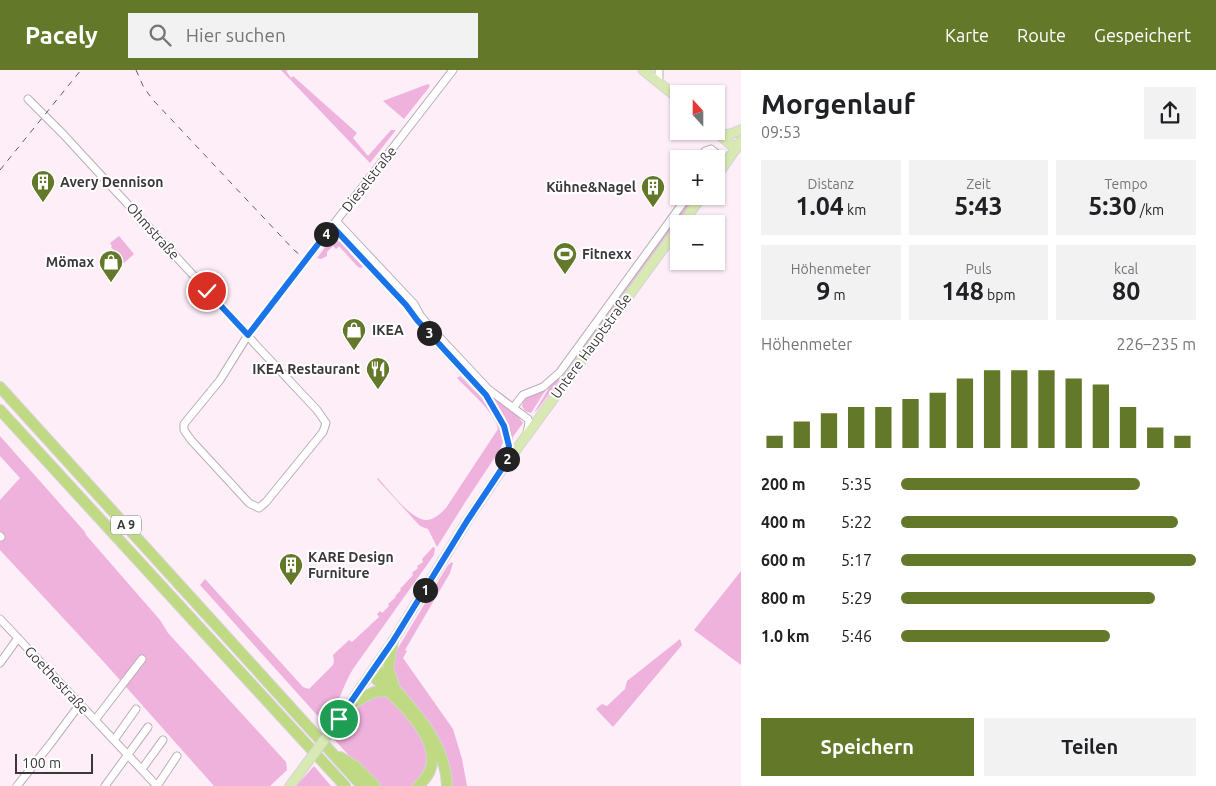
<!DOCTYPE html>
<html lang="de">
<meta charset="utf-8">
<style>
body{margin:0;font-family:Ubuntu,sans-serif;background:#f2f2f2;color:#202124;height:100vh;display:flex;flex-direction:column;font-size:19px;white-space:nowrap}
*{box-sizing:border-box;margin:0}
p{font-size:16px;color:#757577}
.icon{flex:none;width:28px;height:28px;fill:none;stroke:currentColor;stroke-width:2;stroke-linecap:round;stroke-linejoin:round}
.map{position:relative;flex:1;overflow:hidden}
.side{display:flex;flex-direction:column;background:#fff;width:475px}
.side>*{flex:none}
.needle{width:32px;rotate:339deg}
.fabs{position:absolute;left:670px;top:15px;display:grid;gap:10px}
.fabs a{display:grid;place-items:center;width:55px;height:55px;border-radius:0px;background:#fff;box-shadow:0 1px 4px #0004;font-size:25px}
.scale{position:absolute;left:15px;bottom:12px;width:78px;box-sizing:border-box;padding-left:5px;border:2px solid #3c373a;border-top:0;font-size:14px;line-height:18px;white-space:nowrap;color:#3c373a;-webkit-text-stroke:4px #fff;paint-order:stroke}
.pin{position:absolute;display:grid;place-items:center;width:42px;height:42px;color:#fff;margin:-21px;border:2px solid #fff;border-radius:50%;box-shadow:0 1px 5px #0007}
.km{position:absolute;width:25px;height:25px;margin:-12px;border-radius:50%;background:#222;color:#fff;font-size:14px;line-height:25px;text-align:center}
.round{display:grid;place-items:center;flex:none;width:52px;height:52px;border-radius:0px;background:#f2f2f2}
.head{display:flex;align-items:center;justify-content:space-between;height:85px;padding:0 20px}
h1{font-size:28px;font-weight:700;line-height:38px}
.figures{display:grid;grid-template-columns:repeat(3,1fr);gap:8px;height:85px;padding:5px 20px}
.figures div{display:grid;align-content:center;border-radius:0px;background:#f2f2f2;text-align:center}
.figures b{font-size:25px;font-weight:700}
.figures small{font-size:14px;font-weight:400}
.figures p{font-size:14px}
.chart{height:140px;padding:10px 20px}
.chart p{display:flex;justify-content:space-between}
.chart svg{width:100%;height:90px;margin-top:5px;stroke:#637829;stroke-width:6}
.button{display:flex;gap:10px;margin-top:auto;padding:10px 20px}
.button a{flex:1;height:58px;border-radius:0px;background:#637829;color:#fff;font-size:20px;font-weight:700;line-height:58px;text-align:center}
.button a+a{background:#f2f2f2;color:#202124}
ul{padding:0 20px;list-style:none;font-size:16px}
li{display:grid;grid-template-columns:80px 60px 1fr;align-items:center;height:38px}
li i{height:12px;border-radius:6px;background:#637829}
header{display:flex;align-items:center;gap:30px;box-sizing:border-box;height:70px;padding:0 25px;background:#637829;color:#fff}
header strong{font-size:24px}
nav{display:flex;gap:28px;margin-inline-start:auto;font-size:18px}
.search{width:350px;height:45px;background:#f2f2f2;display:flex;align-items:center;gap:12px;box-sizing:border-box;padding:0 18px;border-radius:0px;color:#757577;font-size:19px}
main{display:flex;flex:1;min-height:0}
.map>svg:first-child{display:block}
.green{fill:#eeb2dc}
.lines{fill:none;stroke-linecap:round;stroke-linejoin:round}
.minor-casing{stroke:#bbadb6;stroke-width:9}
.major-casing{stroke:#d4d3d4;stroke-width:11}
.highway-casing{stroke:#d4d3d4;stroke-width:12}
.minor{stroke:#fff;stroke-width:7}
.major{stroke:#d9e9b4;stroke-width:9}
.highway{stroke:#bfda82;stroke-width:10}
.rail{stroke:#635c61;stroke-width:1;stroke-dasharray:6 6;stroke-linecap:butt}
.major-bridge-casing{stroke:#d4d3d4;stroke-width:11;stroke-linecap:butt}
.major-bridge{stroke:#d9e9b4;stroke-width:9}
.route-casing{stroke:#fff;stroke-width:10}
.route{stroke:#1a73e8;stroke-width:6}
.labels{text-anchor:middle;stroke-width:4;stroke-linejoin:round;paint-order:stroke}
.shield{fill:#fff;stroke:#767375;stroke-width:1}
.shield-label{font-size:12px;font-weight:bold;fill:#3c373a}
.street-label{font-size:14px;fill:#3c373a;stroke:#fff}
.poi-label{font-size:14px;font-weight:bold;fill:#3c373a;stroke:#fff;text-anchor:start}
</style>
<header>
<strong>Pacely</strong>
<div class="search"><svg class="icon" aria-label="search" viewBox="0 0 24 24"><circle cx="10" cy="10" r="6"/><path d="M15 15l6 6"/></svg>Hier suchen</div>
<nav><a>Karte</a><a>Route</a><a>Gespeichert</a></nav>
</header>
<main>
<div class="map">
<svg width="741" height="716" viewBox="0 0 741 716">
<rect width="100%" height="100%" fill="#fdeef8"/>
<path class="green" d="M281,0H288L286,1L291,8L293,6L357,63L353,68L368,86L391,60H396L370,93Z
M428,14L430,16L404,49L383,31Z
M692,126H697L538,339L534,343L550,316L562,304Z
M119,166L134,184L124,193L111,177L112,176L110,173Z
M334,170L339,171L363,197L360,198L357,196L339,176L336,179L333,176L327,182V186L321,189L317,188L329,172Z
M460,306C478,325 499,343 504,370L499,381L466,431L437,477L428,459L420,456L377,409L378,408C388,419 411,450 426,450C434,450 440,444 446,438L498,359C496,343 468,320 457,308Z
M547,318L531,343L525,341L522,336L524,329Z
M492,327L516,344L523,353L512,368L506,350Z
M0,366L85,462L86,465L160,550L168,563L286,692L287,700L270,716H214L103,591L0,480V430L20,408L0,386Z
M433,477L435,478L434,485L353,599C342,617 338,637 325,654L200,515L205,509L303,617L309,619L333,595L334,591L333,585L349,570L352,572L379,547L377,544L380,541L382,543L389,536L388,534L396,527L395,526L401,520L400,519L413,505L412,503L418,498L417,496L423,492L422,489Z
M452,492L453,493L450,503L405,580L407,581L403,588L453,659L462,689L467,716H450V712L393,606L392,588L448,495Z
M741,501V595L694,560Z
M680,569L682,575L613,657L596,639L602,634L607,636L625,619L627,611Z
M387,625L423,667L429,694L414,716H377L333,668L338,659L369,626Z
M314,696L331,716H296Z"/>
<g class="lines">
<g class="minor-casing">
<path id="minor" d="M657,11L659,8V0
M28,29L63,64L240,256C245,262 250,268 255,274L317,340L326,353L323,362L266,432L259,438L249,433L191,370L184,360V354L220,310L248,265L453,0
M704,89L705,81L711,79L716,83V89
M336,151L414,234L420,245L429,256L488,319L528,349L529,353L527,363
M332,156L406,235L417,250L490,331L507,363L509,376L507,390
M513,338L523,325L543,317L560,302L688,126
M0,466L1,467
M0,549L157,716
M0,593L18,568
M95,650L142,589
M114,670L136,639
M142,699L163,670
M17,716L51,673L80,634
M105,716L148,657
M157,716L177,686"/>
</g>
<g class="major-casing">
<path id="major" d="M643,0L679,29
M715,61L736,79
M718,62L728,65L741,60
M716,107L741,71
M682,154L702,126
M330,662L393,571L467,451L505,395L679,157
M290,716L307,693"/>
</g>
<g class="highway-casing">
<path id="highway" d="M0,317L362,716
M0,340L345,716
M393,612L388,599L393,571
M349,635L374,622L388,621
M340,687L355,696L375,716
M418,716C459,682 400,633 376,609L373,601H378L383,605C411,638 446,671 447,716"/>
</g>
<use href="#minor" class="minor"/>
<use href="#major" class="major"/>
<use href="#highway" class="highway"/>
<path class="rail" d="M136,0L144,18L154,31L294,180L311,194
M0,100L81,0"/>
<g class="major-bridge-casing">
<path id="major-bridge" d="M307,693L330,662"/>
</g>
<use href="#major-bridge" class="major-bridge"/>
</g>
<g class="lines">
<g class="route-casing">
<path id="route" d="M207,221L248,265L332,156L406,235L417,250L486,325L504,356L509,376L505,394L467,451L393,571L339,649"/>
</g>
<use href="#route" class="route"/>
</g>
<defs>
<g id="building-pin" transform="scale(1.25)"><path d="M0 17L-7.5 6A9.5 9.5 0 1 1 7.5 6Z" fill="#637829" stroke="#fff"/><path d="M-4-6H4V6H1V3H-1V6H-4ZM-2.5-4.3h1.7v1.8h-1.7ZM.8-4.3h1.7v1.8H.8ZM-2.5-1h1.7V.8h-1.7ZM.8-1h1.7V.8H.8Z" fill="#fff"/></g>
<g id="stadium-pin" transform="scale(1.25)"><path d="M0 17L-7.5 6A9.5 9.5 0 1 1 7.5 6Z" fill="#637829" stroke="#fff"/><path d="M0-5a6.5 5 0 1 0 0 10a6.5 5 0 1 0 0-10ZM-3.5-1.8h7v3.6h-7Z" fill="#fff"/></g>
<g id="shop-pin" transform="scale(1.25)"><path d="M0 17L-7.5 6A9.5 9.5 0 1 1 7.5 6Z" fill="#637829" stroke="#fff"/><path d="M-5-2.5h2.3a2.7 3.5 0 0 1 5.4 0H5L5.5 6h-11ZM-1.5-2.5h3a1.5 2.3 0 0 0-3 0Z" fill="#fff"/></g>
<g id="restaurant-pin" transform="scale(1.25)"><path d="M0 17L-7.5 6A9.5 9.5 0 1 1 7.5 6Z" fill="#637829" stroke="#fff"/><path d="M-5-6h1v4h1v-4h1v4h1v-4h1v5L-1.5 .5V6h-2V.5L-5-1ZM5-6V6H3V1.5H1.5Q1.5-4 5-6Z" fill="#fff"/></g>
</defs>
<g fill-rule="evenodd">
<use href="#building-pin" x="43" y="112"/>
<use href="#building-pin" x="653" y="117"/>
<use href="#stadium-pin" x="565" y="184"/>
<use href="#shop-pin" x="111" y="192"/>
<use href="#shop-pin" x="354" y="260"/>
<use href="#restaurant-pin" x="378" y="299"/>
<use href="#building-pin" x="291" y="495"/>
</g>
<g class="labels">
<rect class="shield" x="111" y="445.5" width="30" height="19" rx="4"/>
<g class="shield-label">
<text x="126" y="459">A 9</text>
</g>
<g class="street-label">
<text transform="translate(369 109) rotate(-52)" y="5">Dieselstraße</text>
<text transform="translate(153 161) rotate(48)" y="5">Ohmstraße</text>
<text transform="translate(591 276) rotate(-54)" y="5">Untere Hauptstraße</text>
<text transform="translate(57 610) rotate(47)" y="5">Goethestraße</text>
</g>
<g class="poi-label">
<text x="60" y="117">Avery Dennison</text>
<text x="636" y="122" text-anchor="end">Kühne&amp;Nagel</text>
<text x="582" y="189">Fitnexx</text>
<text x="94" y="197" text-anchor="end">Mömax</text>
<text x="372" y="265">IKEA</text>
<text x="360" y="304" text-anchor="end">IKEA Restaurant</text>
<text x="308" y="492">KARE Design<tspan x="308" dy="16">Furniture</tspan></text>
</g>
</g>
</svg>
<div class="fabs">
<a><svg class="needle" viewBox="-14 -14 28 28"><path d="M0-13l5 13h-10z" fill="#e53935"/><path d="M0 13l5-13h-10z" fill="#757577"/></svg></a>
<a>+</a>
<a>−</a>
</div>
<div class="scale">100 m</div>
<div class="pin" style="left:339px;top:649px;background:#1e9e55"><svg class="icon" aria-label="arrive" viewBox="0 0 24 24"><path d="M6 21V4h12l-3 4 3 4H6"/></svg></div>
<div class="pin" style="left:207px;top:221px;background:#d93025"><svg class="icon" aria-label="check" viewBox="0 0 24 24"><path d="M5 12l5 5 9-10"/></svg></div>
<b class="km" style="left:425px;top:520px">1</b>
<b class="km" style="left:507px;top:389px">2</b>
<b class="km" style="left:429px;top:263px">3</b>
<b class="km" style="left:326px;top:164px">4</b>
</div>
<section class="side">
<div class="head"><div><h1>Morgenlauf</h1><p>09:53</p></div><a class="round"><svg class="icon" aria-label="share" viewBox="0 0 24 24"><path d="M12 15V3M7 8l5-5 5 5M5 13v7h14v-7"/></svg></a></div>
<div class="figures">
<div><p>Distanz</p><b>1.04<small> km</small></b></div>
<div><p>Zeit</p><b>5:43</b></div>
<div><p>Tempo</p><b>5:30<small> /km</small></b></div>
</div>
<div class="figures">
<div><p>Höhenmeter</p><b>9<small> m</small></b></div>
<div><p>Puls</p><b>148<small> bpm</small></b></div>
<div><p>kcal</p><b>80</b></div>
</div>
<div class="chart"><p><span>Höhenmeter</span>226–235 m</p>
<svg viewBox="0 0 160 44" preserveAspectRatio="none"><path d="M5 44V38M15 44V31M25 44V27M35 44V24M45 44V24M55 44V20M65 44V17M75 44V10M85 44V6M95 44V6M105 44V6M115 44V10M125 44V13M135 44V24M145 44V34M155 44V38"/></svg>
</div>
<ul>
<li><b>200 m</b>5:35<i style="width:81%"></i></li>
<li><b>400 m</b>5:22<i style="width:94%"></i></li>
<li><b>600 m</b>5:17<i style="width:100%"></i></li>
<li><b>800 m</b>5:29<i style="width:86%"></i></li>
<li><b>1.0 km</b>5:46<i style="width:71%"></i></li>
</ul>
<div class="button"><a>Speichern</a><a>Teilen</a></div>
</section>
</main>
